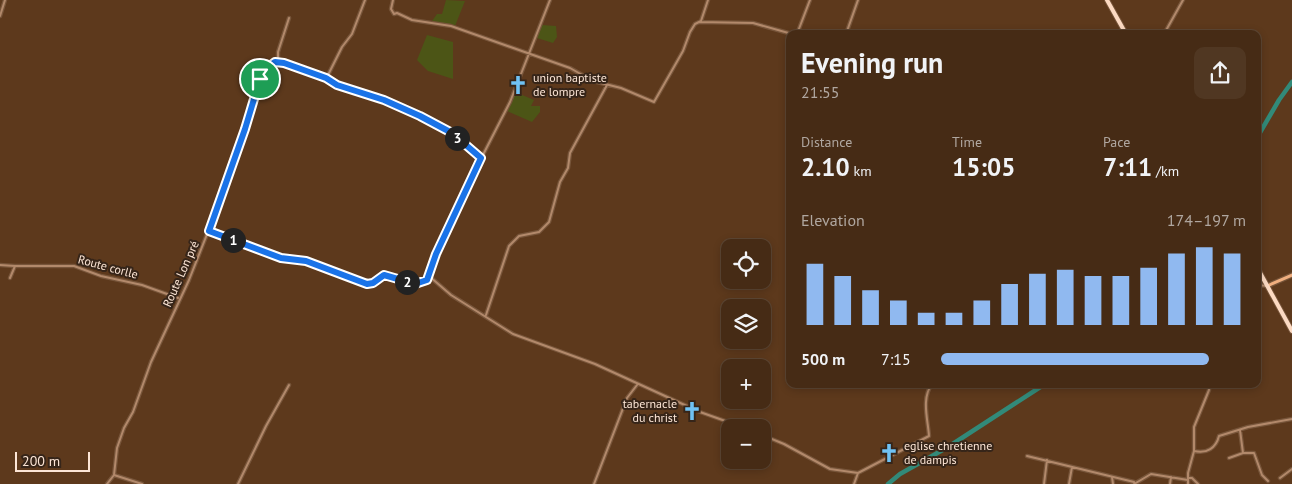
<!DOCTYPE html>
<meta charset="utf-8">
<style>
body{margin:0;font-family:"PT Sans",sans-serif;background:#503722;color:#f1f3f6;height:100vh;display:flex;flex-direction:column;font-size:19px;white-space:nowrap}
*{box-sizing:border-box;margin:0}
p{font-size:16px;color:#b0a7a0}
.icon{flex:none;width:28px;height:28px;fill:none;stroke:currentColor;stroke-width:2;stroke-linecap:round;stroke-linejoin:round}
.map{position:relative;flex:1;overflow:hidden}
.details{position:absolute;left:786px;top:30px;width:475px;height:358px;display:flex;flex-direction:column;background:#462b15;border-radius:10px;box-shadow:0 2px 8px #0003,0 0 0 1px #5e4734}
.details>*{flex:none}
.tools{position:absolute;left:721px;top:239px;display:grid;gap:10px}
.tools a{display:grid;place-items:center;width:50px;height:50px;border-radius:10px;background:#462b15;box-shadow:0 2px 8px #0003,0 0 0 1px #5e4734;font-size:25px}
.scale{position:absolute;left:15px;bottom:12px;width:75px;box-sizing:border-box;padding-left:5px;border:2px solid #fde6d6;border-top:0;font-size:14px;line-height:18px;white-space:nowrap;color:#fde6d6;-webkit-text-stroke:4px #362519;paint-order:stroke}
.pin{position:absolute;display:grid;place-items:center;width:42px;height:42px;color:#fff;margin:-21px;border:2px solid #fff;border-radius:50%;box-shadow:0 1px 5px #0007}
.km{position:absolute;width:25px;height:25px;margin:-12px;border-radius:50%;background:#222;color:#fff;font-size:14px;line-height:25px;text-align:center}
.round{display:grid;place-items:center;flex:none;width:52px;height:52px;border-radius:10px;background:#503722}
.head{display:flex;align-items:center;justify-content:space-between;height:85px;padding:0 15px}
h1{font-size:28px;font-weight:700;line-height:38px}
.metrics{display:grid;grid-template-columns:repeat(3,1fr);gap:8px;height:85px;padding:5px 15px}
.metrics div{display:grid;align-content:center}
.metrics b{font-size:25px;font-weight:700}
.metrics small{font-size:14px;font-weight:400}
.metrics p{font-size:14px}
.chart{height:140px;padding:10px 15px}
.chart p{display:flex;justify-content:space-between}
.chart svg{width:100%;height:90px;margin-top:5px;stroke:#90b9f0;stroke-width:6}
ul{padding:0 15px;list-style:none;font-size:16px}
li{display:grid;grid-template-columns:80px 60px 1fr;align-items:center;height:38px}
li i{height:12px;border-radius:6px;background:#90b9f0}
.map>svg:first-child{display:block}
.green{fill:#4c5516}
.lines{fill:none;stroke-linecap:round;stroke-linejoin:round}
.river{stroke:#328a79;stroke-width:4.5}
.street-casing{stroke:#77553a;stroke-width:4.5}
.secondary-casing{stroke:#77553a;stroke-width:5.5}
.primary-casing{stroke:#77553a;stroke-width:6}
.street{stroke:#b2896b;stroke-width:2}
.secondary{stroke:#f0af7f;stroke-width:3}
.primary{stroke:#fcdac2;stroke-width:4}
.route-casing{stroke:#fff;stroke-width:10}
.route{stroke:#1a73e8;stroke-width:6}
.labels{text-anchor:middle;stroke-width:4;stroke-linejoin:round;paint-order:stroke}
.poi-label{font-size:12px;fill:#fde6d6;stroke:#362519;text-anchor:start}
.street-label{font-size:12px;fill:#fde6d6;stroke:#362519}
</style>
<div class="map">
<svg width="1292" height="484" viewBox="0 0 1292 484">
<rect width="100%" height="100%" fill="#5d391c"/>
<path class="green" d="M446,0L465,1L455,26L432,21L437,14H442Z
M542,25L556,26L557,37L553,43L537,38Z
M427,35L453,42V79L428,71L417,60Z
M515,92L534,100L531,106H540V112L532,122L507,111Z"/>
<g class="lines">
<path class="river" d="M1258,136L1279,100L1292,82
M888,484L900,474L948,447L1045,384"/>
<g class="street-casing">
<path id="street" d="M393,0L391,9L394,14L397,13L412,20L451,26L570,68L593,81L621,88L654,102L683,51L690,32L695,24L701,21L708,0
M0,16L5,0
M699,22L753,23L792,34
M797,34L810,0
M846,34L858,0
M1164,34L1183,0
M278,62V52L289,18
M327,77L337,85L384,100L440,126L480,157
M209,231L281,258L306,261L367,284L373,283L383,275L415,284L427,280L432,261L465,190L510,102L550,0
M0,265L15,266
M429,276L451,295L513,334L595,364L700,412L745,428
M10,278L15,266H74L101,276L142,285L178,298
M1258,285L1267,286
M486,315L509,246L519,236L539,232L549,222L560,182L568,168L570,153L607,85
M1240,430L1243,453H1254L1262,475L1268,481
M762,435L784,444L830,469L858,473L929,436C928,420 921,398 932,384
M1194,451C1207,454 1216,448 1219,436L1248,427L1292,419
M1027,456L1134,482
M1229,458L1243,453
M114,475L142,484
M1112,477L1113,484
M1188,478H1192L1198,484
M1280,478L1292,469
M107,484L114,475L117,448L124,428L133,412L151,362L189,280L213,219L245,129L259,79L267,68L278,62L327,77L342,47L352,34L365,0
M238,484L266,426L289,385
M594,484L627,398L637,385
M854,484L858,473
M1044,484L1047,460
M1069,484L1072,467
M1134,484L1151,474L1188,480
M1170,484L1171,477
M1188,484V473L1194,451V427L1209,390V384"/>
</g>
<g class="secondary-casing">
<path id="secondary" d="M1267,286L1292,275"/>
</g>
<g class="primary-casing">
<path id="primary" d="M1107,0L1126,34
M1258,269L1292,331"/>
</g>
<use href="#street" class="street"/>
<use href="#secondary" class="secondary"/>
<use href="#primary" class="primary"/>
</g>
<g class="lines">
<g class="route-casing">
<path id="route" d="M275,62L284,63L326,78L337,85L384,100L420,116L452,133L481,158L436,254L427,280L415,284L384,275L373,283L367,284L306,261L281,258L209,231L245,129L260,79L267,68Z"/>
</g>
<use href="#route" class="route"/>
</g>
<defs>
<g id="church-bare" transform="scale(1.5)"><path d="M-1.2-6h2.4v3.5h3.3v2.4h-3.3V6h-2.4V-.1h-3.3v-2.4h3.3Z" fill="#70c2f4" stroke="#362519" stroke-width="2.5" paint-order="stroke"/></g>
</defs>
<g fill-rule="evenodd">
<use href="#church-bare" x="518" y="85"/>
<use href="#church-bare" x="692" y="411"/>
<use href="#church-bare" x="889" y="453"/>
</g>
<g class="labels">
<g class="poi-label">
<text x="533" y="82">union baptiste<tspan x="533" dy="14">de lompre</tspan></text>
<text x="677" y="408" text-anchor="end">tabernacle<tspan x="677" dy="14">du christ</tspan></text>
<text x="904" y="450">eglise chretienne<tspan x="904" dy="14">de dampis</tspan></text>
</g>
<g class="street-label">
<text transform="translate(108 267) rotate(15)" y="4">Route corlle</text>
<text transform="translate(181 274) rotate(-66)" y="4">Route Lon pré</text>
</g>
</g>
</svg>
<div class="tools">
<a><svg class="icon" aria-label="locate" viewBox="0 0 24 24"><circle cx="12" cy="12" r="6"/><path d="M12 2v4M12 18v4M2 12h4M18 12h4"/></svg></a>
<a><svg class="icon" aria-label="layers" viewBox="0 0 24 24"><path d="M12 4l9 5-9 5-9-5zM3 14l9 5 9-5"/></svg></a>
<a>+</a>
<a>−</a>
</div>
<div class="scale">200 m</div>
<div class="pin" style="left:260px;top:79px;background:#1e9e55"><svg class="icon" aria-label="arrive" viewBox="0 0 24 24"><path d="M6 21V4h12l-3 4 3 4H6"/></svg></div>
<b class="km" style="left:233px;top:240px">1</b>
<b class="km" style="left:407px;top:282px">2</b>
<b class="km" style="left:457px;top:138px">3</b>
<section class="details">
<div class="head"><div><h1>Evening run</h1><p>21:55</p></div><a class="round"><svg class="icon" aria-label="share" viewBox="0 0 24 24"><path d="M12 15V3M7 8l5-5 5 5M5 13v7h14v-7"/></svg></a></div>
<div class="metrics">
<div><p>Distance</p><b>2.10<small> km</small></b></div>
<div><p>Time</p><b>15:05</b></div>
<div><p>Pace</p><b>7:11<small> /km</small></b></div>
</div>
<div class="chart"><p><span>Elevation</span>174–197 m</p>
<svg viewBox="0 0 160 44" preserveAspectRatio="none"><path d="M5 44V14M15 44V20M25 44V27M35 44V32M45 44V38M55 44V38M65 44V32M75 44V24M85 44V19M95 44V17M105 44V20M115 44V20M125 44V16M135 44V9M145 44V6M155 44V9"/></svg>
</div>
<ul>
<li><b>500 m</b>7:15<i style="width:88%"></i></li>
</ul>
</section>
</div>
